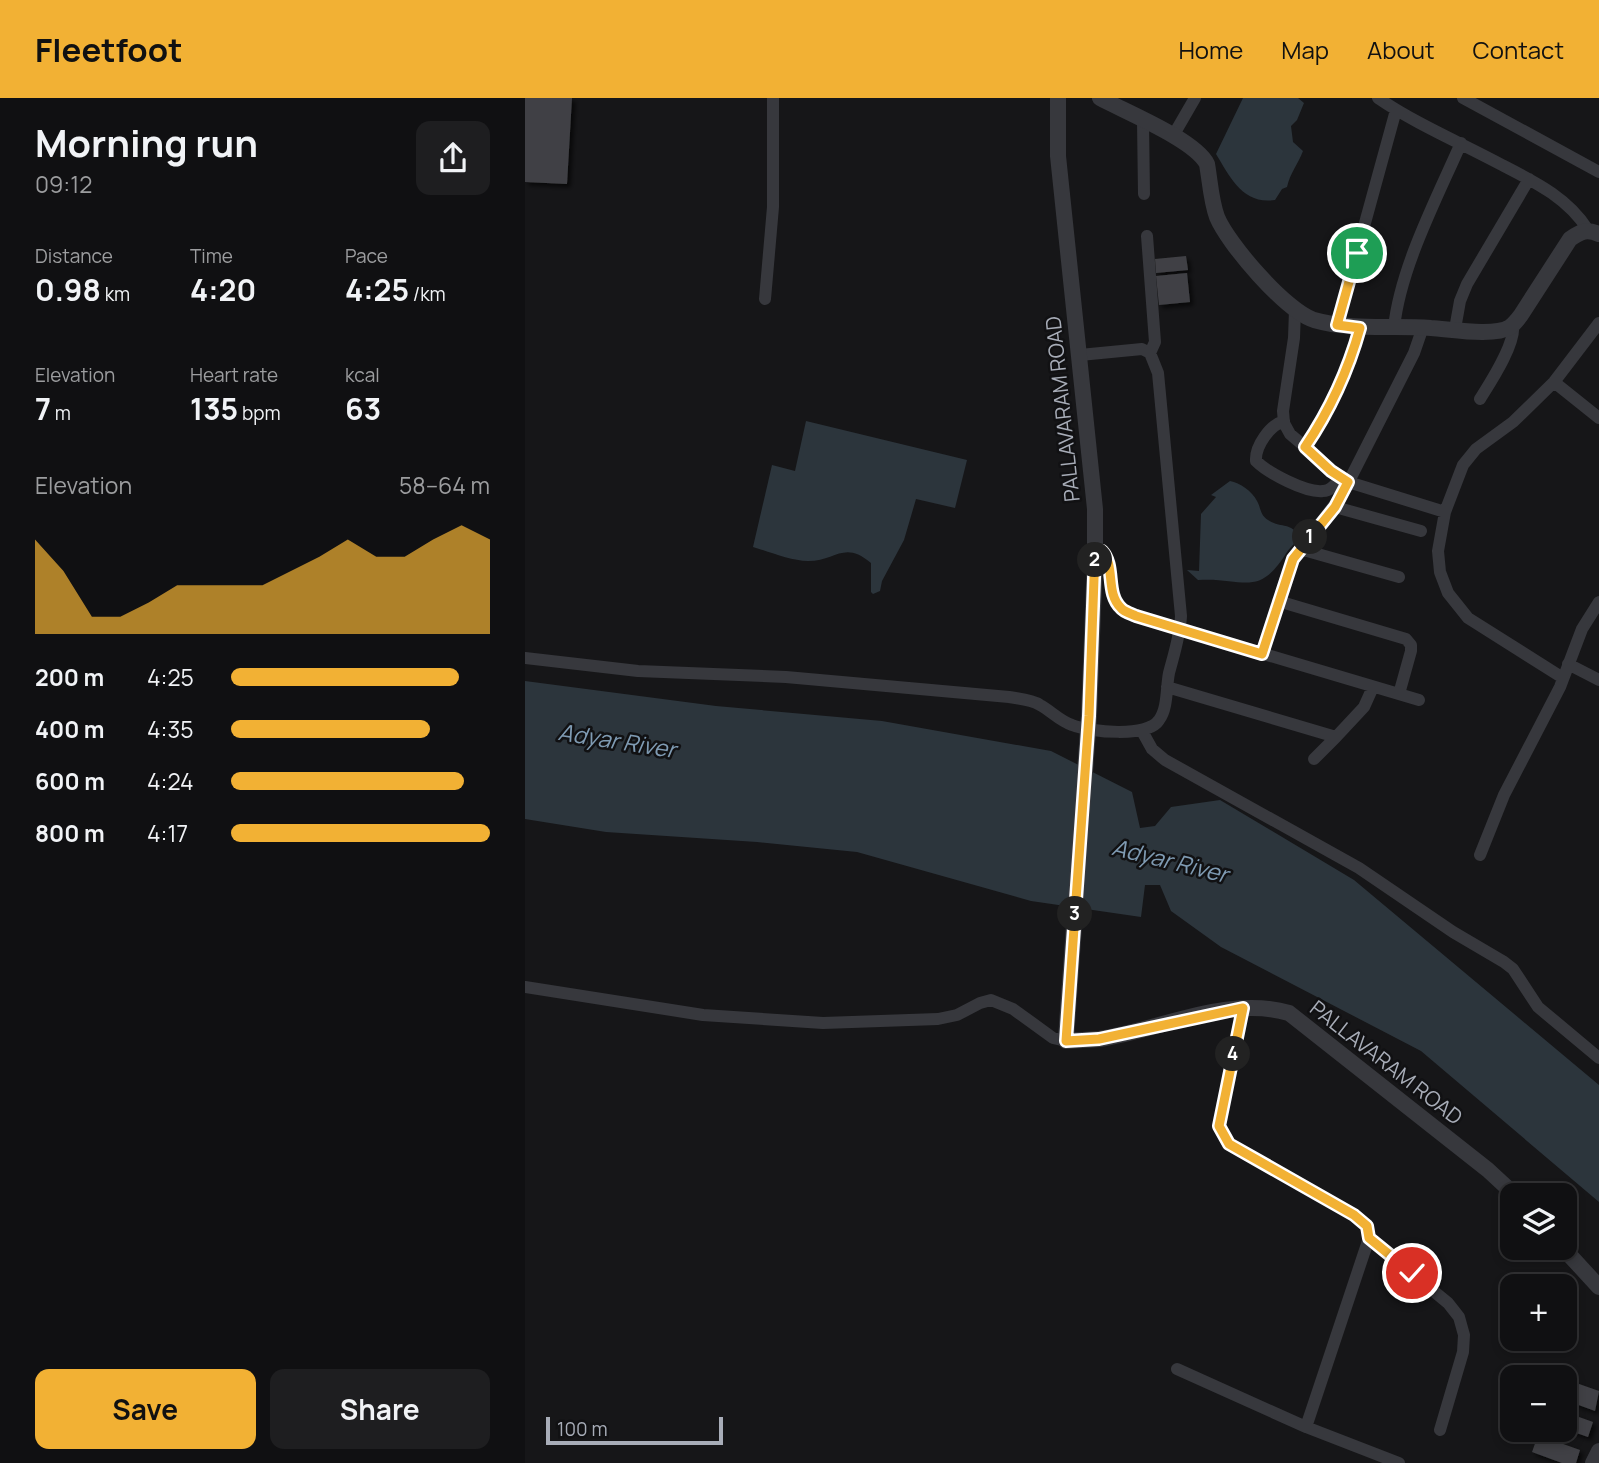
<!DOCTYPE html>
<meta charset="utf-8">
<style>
body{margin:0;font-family:Manrope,sans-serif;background:#1e1e20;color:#f1f3f6;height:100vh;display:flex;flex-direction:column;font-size:26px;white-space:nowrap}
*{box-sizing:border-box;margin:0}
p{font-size:23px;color:#9c9d9f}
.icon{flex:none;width:38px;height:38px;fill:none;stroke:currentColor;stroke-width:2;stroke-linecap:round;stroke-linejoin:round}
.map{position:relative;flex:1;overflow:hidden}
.drawer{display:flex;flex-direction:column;background:#101012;width:525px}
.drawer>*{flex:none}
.fabs{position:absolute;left:975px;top:1085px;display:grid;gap:14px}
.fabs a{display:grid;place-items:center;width:77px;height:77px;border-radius:14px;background:#101012;box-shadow:0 4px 10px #0003,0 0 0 2px #303032;font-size:35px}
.scale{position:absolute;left:21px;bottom:18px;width:177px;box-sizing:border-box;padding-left:7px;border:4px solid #a8adb8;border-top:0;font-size:19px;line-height:24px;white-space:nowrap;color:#a8adb8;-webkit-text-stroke:5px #111113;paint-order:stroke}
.pin{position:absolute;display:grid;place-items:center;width:60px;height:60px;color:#fff;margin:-30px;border:4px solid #fff;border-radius:50%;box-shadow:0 2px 7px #0007}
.km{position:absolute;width:35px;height:35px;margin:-18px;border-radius:50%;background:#222;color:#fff;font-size:19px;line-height:35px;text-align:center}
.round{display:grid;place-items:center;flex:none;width:74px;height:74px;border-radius:14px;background:#1e1e20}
.headline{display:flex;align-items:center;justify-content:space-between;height:119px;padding:0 35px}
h1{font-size:38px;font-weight:700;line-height:52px}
.figures{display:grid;grid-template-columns:repeat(3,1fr);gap:10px;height:119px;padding:7px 35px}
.figures div{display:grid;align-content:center}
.figures b{font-size:30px;font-weight:700}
.figures small{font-size:19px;font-weight:400}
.figures p{font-size:19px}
.chart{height:196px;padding:14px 35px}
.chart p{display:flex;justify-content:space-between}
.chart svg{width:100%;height:126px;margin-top:7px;fill:#f2b134;opacity:.7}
.action{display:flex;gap:14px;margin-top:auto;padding:14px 35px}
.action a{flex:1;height:80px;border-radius:14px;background:#f2b134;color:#111;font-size:28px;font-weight:700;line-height:80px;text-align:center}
.action a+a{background:#1e1e20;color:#f1f3f6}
ul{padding:0 35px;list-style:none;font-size:23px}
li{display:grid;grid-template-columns:112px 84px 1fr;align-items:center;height:52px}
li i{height:18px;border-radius:9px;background:#f2b134}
header{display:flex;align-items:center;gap:42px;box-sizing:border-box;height:98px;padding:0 35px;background:#f2b134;color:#111}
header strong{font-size:33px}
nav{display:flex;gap:38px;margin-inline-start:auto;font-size:24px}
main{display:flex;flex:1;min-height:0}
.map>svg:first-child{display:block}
.water{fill:#2c353c}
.building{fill:#404145;filter:url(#shadow)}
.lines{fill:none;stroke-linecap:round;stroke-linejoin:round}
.minor{stroke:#37383d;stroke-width:12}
.tertiary{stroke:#37383d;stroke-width:16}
.tertiary-bridge{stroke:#37383d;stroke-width:16}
.route-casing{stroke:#fff;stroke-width:14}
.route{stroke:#f2b134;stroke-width:9}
.labels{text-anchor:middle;stroke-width:5;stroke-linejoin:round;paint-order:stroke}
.street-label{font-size:21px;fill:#a8adb8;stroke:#111113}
.water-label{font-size:23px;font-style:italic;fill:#7f9bb3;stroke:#111113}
</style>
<header>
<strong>Fleetfoot</strong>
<nav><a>Home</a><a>Map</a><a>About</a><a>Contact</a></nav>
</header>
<main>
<section class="drawer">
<div class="headline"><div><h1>Morning run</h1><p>09:12</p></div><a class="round"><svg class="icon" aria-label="share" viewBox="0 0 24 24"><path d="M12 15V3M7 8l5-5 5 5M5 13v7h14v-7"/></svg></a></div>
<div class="figures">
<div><p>Distance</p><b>0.98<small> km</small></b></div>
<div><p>Time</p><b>4:20</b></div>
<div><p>Pace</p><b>4:25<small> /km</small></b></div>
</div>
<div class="figures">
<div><p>Elevation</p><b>7<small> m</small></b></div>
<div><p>Heart rate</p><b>135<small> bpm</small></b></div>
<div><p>kcal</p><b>63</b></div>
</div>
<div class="chart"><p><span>Elevation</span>58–64 m</p>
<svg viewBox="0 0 160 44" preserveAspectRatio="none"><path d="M0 44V11L10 22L20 38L30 38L40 33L50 27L60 27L70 27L80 27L90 22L100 17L110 11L120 17L130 17L140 11L150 6L160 11V44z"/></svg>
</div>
<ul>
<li><b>200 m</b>4:25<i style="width:88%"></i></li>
<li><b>400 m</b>4:35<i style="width:77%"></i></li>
<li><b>600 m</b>4:24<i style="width:90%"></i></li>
<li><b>800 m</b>4:17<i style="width:100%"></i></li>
</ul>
<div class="action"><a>Save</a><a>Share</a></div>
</section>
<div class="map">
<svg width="1074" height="1365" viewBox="0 0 1074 1365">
<defs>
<filter id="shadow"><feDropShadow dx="3.5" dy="3.5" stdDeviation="2" flood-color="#0009"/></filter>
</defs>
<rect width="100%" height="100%" fill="#161618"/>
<path class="water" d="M718,0H773L779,5L772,22L766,28L768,44L778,53C773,66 765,75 762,89L757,91L750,102C718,107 705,79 691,56Z
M281,323L442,362L430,410L391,401L379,442L357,483L355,493L348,496L346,494V465C319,442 311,463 283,463C266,463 245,454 228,449L247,367L270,373Z
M705,383C715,385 727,393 732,403C736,410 735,417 743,422C755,430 762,424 774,436C773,444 767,447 762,454C733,501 719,479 673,482L662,472L674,473L676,416L691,399L686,397Z
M0,583L191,608L357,623L526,653L607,694L615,730L630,728L646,709L695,702L829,782L1074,987V1104L896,953L696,849L646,813L635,787H620L616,819L506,803L332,754L232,744L81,734L0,721Z"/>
<path class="building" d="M0,0H47L42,86L0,84Z
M661,158L663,172L631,175L630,161Z
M662,175L665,204L634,207L631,178Z
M1040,1281L1074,1293L1070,1313L1040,1302Z
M1040,1314L1068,1324L1063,1339L1040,1331Z
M1013,1337L1055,1352L1051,1365H1037L1007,1354Z"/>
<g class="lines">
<path class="minor" d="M853,0C891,26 936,45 977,67C1010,84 1043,100 1063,132
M938,0L1074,74
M618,23L619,96
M648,38L670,0
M622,138L630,244L625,255
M240,201L248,109V0
M770,212L769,240L758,313L759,325L765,336L820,383L920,414
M812,227L871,12
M869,230C875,170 912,100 936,45
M930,231L935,203L942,186L1004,81
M1029,284L1074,320
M955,301C965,285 991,246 988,227
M759,323C745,327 730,348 731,363C743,375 781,395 798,393C806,393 811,386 816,380
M780,349C805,312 823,273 835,230
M810,409L896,433
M775,451L874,479
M570,453H577C591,468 580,495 596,510C600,514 607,516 611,518L894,602
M753,503L881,541L886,547V553L874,596
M737,556L768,461L817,397L889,255L898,229
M0,560L113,573L261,579L484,599C495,601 506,601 515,607C526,613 535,623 547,627C565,634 623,640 634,622C643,610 641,590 644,575C649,556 655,538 656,518L633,275L625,255L617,251L555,257
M1043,566L1074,582
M1038,580L943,520L923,495L915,474L913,453L920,414L938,367L951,351L988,324L1029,284L1074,225
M642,589L811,639L789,661
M617,633L627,651L640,662L834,770L928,834L979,864L988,871L1013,909L1074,960
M811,639L839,609L848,589
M955,757L979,697L1035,589L1057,531L1074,504
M0,889L178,917L298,925L413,921L432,917L455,905L466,902L488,911L528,940L541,943
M718,910L694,1028L703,1046L829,1117L842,1128L844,1140L781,1329L874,1365
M844,1140L923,1205L934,1219L939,1237L938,1254L915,1332
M652,1271L781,1329"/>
<path class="tertiary" d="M533,0V58L570,411V460L564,618
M575,0C601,14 670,42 682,66C685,83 686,103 692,119C703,146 761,213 789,222C828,233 866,227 906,230C925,231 969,239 985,229C989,226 993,221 996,217L1045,141C1056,133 1062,131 1074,136
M542,926L541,943C552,942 563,942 574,941C635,932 702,897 764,915L963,1072L990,1097
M1038,1150L1074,1189
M1068,1365L1074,1353"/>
<path class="tertiary-bridge" d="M542,926L564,618"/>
</g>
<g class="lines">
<g class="route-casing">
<path id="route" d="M832,155L812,227L835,230C823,273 805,312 780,349L806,373L823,384L810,409L768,461L737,556L611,518C607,516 599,514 596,510C580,495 591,468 577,453H570L564,618L541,943L574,941L718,910L694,1028L704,1046L829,1117L842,1128L844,1140L887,1175"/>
</g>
<use href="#route" class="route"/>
</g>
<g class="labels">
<g class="street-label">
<text transform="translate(538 311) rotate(-96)" y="7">PALLAVARAM ROAD</text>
<text transform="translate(861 965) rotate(38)" y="7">PALLAVARAM ROAD</text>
</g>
<g class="water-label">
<text transform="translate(92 643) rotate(9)" y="8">Adyar River</text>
<text transform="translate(645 763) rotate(14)" y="8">Adyar River</text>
</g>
</g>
</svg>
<div class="fabs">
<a><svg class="icon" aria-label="layers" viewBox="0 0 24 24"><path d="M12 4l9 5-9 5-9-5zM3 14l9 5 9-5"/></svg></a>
<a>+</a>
<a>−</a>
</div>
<div class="scale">100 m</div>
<div class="pin" style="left:832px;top:155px;background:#1e9e55"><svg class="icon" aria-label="arrive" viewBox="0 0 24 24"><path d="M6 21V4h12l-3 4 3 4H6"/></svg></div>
<div class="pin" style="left:887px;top:1175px;background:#d93025"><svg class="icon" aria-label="check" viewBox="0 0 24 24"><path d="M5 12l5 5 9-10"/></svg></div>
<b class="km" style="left:785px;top:439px">1</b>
<b class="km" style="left:570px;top:462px">2</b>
<b class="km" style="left:550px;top:816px">3</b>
<b class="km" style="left:708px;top:956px">4</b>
</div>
</main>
